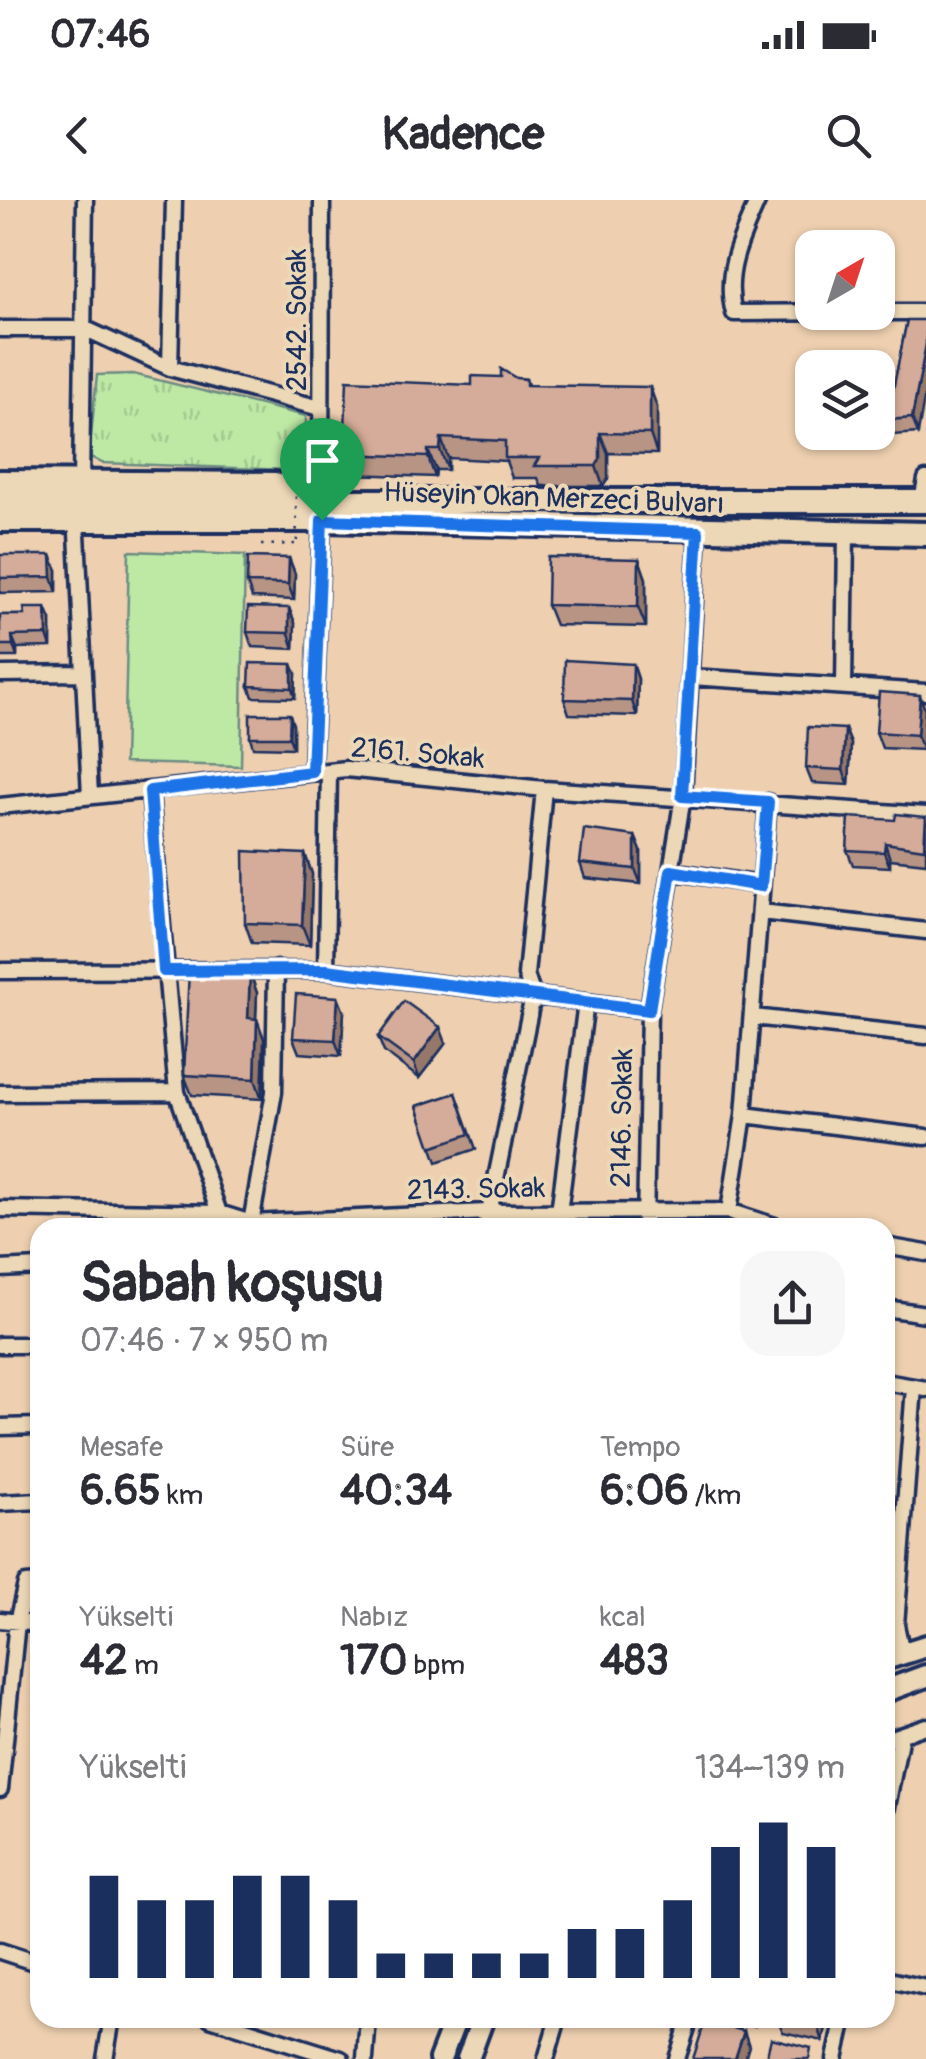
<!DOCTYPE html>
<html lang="tr">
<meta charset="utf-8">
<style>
body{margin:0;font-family:Pangolin,sans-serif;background:#f7f7f7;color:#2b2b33;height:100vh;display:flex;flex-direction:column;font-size:38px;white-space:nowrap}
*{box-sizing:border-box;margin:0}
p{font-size:32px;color:#7c7c81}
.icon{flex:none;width:55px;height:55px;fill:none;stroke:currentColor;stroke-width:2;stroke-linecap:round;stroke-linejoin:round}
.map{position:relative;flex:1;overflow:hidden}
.details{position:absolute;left:30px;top:1018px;width:865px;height:810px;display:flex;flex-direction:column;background:#fff;border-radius:30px;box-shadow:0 2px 8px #0004}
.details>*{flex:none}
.needle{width:65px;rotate:39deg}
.buttons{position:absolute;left:795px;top:30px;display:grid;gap:20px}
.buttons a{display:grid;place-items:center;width:100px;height:100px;border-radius:20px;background:#fff;box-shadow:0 2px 8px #0004;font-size:50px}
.pin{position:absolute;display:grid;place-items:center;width:85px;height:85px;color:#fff;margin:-102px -42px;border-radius:50% 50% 50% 0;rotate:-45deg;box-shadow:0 0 10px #0007}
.pin .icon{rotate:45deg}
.round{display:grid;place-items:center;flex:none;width:105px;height:105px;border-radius:30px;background:#f7f7f7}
.headline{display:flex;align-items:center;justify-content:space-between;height:170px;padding:0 50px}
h1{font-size:55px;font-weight:700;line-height:75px}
.figures{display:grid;grid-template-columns:repeat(3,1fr);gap:15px;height:170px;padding:10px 50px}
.figures div{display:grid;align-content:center}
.figures b{font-size:42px;font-weight:700}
.figures small{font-size:28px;font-weight:400}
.figures p{font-size:28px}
.chart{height:280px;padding:20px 50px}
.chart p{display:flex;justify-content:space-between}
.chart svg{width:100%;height:180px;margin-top:10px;stroke:#1b2f5e;stroke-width:6}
.status{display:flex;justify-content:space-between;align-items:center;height:70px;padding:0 50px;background:#fff;direction:ltr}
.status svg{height:28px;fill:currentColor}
header{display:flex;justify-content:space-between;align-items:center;height:130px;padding:0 50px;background:#fff;font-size:45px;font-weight:700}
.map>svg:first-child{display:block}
.grass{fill:url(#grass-tufts);stroke:#6c8c82;stroke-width:2.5}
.garden{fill:#bee9a5;stroke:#6c8c82;stroke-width:2.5}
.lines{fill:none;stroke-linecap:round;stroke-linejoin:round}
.street-casing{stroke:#1b2f5e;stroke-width:21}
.secondary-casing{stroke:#1b2f5e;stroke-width:28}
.primary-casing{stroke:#1b2f5e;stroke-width:30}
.path{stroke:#1b2f5e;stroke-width:2.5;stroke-dasharray:2.5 8;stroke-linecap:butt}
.street{stroke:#ecd7b6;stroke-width:14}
.secondary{stroke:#ecd7b6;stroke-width:20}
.primary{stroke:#ecd7b6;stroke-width:22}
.path-bridge{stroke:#1b2f5e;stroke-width:2.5;stroke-dasharray:2.5 8;stroke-linecap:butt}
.wall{fill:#b79484;stroke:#1b2f5e;stroke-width:2.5}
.shaded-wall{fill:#95786b;stroke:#1b2f5e;stroke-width:2.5}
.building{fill:#d5ac99;stroke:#1b2f5e;stroke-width:2.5}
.route-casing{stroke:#fff;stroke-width:20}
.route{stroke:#1a73e8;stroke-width:12}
.labels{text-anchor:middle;stroke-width:8;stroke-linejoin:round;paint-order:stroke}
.street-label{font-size:28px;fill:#1b2f5e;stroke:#ecd7b6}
</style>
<div class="status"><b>07:46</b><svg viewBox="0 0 49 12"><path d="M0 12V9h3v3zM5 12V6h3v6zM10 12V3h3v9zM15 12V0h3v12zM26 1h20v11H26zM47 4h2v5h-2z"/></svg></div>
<header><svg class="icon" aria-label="back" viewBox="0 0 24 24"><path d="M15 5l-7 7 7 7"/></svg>Kadence<svg class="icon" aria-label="search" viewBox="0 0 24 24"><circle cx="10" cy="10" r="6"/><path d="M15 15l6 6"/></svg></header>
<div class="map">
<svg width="926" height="1859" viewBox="0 0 926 1859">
<defs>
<pattern id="grass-tufts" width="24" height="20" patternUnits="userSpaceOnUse" patternTransform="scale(2.5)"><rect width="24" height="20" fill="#bee9a5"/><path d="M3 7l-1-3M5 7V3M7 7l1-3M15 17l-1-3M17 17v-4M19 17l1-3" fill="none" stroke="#a3c890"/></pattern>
</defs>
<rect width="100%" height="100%" fill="#eed0b0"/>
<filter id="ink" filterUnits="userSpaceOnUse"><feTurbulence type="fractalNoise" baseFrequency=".01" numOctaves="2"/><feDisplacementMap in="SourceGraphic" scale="20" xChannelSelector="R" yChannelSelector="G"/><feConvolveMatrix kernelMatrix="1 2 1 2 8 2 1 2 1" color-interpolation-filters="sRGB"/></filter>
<g filter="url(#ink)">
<path class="grass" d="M133,174L306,216L305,263L288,270L102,263L89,256L97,175Z"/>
<path class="garden" d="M129,351L245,355L241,566L124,563Z"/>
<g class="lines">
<g class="street-casing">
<path id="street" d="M758,0C742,36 723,73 734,113L860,112
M878,112H926
M0,129H86L170,168L320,208
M170,168L174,0
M81,283L85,0
M321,301L322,0
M922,301L926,279
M77,333L90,596
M0,474L84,473
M691,477L926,492
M844,487L846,333
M312,572L322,320
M150,591L177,892L219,1013
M0,606L346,569L544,589L926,615
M671,671L761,685
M761,712L926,731
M326,770L329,571
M0,771L326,770L649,810
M753,817L926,836
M0,893L177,892
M744,915L926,937
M0,1009L219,1013L251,1023L487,1012L729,1011L781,1028
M729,1011L744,915L768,602
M251,1023L274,892L276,769
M179,1028L182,1012
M486,1028L533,796L526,775L544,589
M557,1028L586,802
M645,1028L649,810L683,596L698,332
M885,1046L926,1053
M0,1069L40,1067
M885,1108L926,1114
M0,1145H40
M885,1182L926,1189
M0,1227L40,1226
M0,1303L40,1301
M0,1420L40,1424
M902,1453L896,1425L914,1187
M885,1540L926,1526
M0,1589L17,1422L26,1384L40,1383
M885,1617L901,1535
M0,1751L40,1764
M885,1779L926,1788
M210,1818L341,1859
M105,1859L112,1818
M365,1859L368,1818
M546,1859L558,1818
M677,1859L690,1818
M835,1859L844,1818"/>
</g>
<g class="secondary-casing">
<path id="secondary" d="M885,1459L926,1446
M885,1491L926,1476
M440,1859L456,1818
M468,1859L483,1818"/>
</g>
<g class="primary-casing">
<path id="primary" d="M0,282L275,284L308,296
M0,301H926
M0,320H322L926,334"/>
</g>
<path class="path" d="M286,267L295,265
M261,345L297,344"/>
<use href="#street" class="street"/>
<use href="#secondary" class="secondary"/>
<use href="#primary" class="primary"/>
<path class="path-bridge" d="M295,265L297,344"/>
</g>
<path class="wall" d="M907,120L918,233L893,235L887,220Z
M516,178L526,179L528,185L657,207V254L608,253V279L603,286H541L538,278H512L506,261L448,258V270H436L435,277L351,274L344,254L472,185Z
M0,355L57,370V392L0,393Z
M289,358L295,374L294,400L252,398L247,383Z
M639,359L646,379V427L555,425L547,405Z
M289,408L295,423L294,449L252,447L247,432Z
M0,415H25L51,420V447L17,448V457H0Z
M633,464L638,479L637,516L569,514L564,499Z
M296,474L295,498L253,497L249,486Z
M925,510L923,550L882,548L876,532Z
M293,525V548L253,547L250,537Z
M845,529L851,544L849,585L812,583L806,568Z
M926,617V663L890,659V667L853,665L847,650Z
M635,636L641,651V684L585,678L580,663Z
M305,654L312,674L310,745L252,743L245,723Z
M250,773L257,793L256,819L264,839L262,899L192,895L184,875Z
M344,812L341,856L299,853L293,838Z
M378,837L446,843L419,878L384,852Z
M456,893L476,949L437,962L417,906Z
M716,1818H757L755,1826Z
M777,1818H828L823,1841L783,1832Z"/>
<path class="shaded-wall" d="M926,144V188L918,233L912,218Z
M650,187L657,207V254L650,234Z
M600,233L608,253V279L603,286L596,266Z
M441,238L448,258V270L440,250Z
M428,250L436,270L435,277L428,257Z
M51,355L57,370V392L52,377Z
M289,358L295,374L294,400L288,384Z
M639,359L646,379V427L638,407Z
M46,408L51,420V447L47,435Z
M289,408L295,423L294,449L289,433Z
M12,436L17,448V457L13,445Z
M292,464L296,474L295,498L292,488Z
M633,464L638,479L637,516L632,501Z
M920,495L925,510L923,550L917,535Z
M290,514L293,525V548L289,537Z
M845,529L851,544L849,585L843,570Z
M635,636L641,651V684L635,669Z
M885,643L890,659V667L884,652Z
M305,654L312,674L310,745L302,725Z
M250,773L257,793L255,838L248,818Z
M338,797L344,812L341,856L335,840Z
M257,819L264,839L262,899L255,879Z
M440,827L446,843L419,878L414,863Z
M819,1818H828L823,1841L818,1826Z
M744,1831L749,1846L745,1859H735Z"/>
<path class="building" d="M907,120H926V144L912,218L887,220Z
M501,169L516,178L526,179V185L650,187V234L600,233V259L596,266H534L539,258H505V241L441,238L440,250H428V257L344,254L347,180L472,185V176L501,177Z
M0,355H51L52,377L0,378Z
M248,357L289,358L288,384L247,383Z
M548,357L639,359L638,407L547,405Z
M248,407L289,408V433L247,432Z
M24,408H46L47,435L12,436L13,445H0V415H25Z
M565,460L633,464L632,501L564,499Z
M250,463L292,464V488L249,486Z
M879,492L920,495L917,535L876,532Z
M250,514H290L289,537H250Z
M808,527L845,529L843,570L806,568Z
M896,614L926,617L924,649L885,643L884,652L847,650L849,617L895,620Z
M584,629L635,636V669L580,663Z
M244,651L305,654L302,725L245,723Z
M189,770L250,773L248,818L257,819L255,879L184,875Z
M296,794L338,797L335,840L293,838Z
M404,801L440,827L414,863L378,837Z
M456,893L470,934L431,947L417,906Z
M781,1818H819L818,1826Z
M705,1821L744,1831L735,1859H693Z
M771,1838L811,1848L809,1859H766Z"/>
</g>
<g class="lines" filter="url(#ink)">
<g class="route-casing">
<path id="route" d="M322,320L698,332L682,596L768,602L761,686L671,671L649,810L326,770L164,771L150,591L312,572Z"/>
</g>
<use href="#route" class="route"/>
</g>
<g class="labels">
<g class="street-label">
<text transform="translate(296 120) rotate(-90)" y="10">2542. Sokak</text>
<text transform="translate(554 297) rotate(2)" y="10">Hüseyin Okan Merzeci Bulvarı</text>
<text transform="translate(418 552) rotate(5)" y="10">2161. Sokak</text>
<text transform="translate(621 918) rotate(-89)" y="10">2146. Sokak</text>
<text transform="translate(476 988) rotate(-1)" y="10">2143. Sokak</text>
</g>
</g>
</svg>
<div class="buttons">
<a><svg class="needle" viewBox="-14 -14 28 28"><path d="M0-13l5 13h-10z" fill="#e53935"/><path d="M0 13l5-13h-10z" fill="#7c7c81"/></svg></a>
<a><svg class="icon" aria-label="layers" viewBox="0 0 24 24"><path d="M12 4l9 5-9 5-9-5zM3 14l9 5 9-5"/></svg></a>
</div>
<div class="pin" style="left:322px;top:320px;background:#1e9e55"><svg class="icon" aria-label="arrive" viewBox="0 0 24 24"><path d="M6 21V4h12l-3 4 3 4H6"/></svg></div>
<section class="details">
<div class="headline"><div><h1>Sabah koşusu</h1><p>07:46 · 7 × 950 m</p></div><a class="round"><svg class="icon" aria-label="share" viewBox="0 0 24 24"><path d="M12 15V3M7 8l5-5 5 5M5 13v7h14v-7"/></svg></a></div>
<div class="figures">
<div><p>Mesafe</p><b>6.65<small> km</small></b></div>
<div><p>Süre</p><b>40:34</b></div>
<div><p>Tempo</p><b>6:06<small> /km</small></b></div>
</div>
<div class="figures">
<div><p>Yükselti</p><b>42<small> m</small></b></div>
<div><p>Nabız</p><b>170<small> bpm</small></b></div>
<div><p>kcal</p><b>483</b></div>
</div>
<div class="chart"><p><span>Yükselti</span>134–139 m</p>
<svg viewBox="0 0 160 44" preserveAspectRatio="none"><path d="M5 44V19M15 44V25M25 44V25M35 44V19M45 44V19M55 44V25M65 44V38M75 44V38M85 44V38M95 44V38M105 44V32M115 44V32M125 44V25M135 44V12M145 44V6M155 44V12"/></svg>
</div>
</section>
</div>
